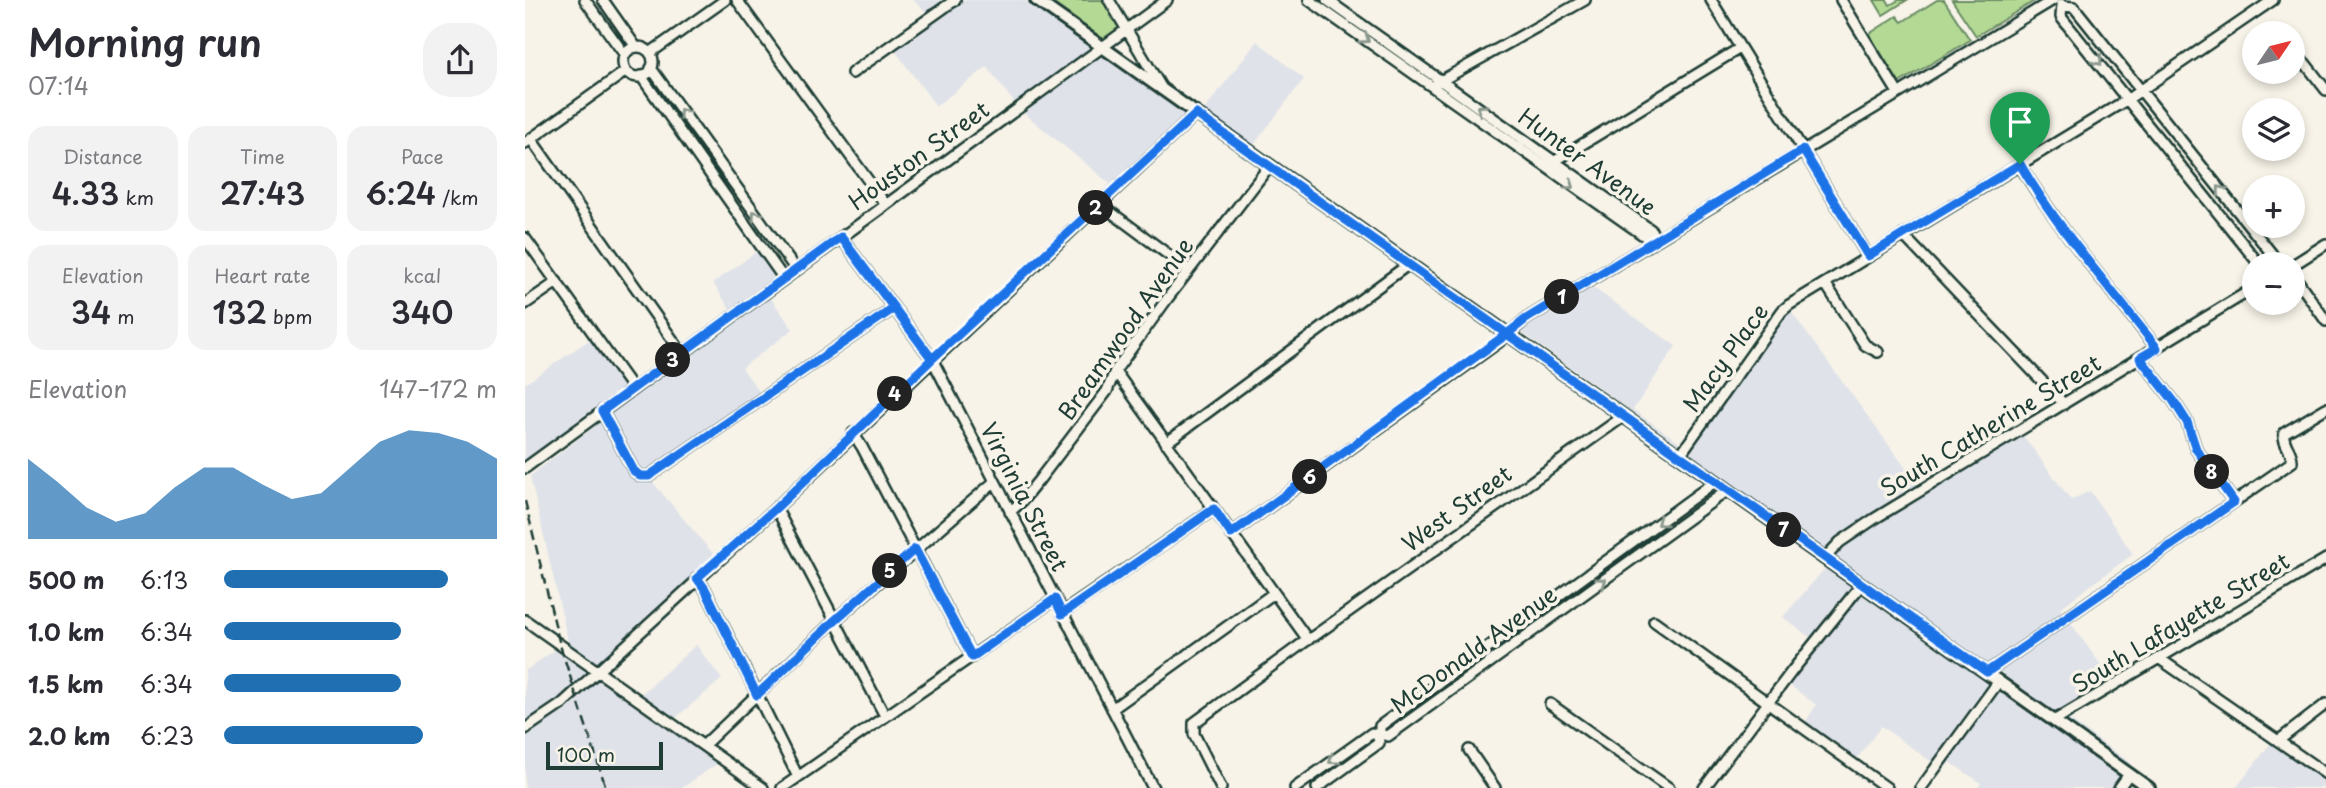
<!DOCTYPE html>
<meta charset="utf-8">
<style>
body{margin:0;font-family:"Playpen Sans",sans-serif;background:#f2f2f3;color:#2b2b33;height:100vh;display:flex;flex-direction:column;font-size:26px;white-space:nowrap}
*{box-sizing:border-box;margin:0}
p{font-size:23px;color:#7c7c81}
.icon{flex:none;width:38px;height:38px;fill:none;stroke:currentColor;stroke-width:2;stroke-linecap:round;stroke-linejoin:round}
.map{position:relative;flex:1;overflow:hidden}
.panel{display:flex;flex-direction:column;background:#fff;width:525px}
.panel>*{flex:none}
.needle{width:46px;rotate:55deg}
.fabs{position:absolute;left:1717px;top:21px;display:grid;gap:14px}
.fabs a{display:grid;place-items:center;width:63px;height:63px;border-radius:50%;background:#fff;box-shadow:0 4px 10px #0003;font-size:35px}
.scale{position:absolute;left:21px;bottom:18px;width:117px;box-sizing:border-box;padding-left:7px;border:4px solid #1f3d34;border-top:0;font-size:19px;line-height:24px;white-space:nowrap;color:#1f3d34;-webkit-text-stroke:5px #f7f3e8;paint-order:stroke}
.pin{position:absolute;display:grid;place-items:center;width:60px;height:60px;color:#fff;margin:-72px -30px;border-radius:50% 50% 50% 0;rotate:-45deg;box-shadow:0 0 7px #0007}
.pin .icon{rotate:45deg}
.km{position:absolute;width:35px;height:35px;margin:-18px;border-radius:50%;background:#222;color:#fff;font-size:19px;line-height:35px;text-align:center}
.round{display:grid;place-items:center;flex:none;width:74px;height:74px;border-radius:28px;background:#f2f2f3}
.head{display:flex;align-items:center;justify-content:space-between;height:119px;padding:0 28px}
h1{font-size:38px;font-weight:600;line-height:52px}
.metrics{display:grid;grid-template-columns:repeat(3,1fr);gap:10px;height:119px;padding:7px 28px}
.metrics div{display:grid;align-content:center;border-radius:18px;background:#f2f2f3;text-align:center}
.metrics b{font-size:30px;font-weight:600}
.metrics small{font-size:19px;font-weight:400}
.metrics p{font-size:19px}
.chart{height:196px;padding:14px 28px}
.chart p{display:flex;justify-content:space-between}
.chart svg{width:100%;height:126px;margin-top:7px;fill:#1f6fb2;opacity:.7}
ul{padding:0 28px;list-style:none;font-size:23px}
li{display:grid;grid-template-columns:112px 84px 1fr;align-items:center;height:52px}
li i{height:18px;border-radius:9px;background:#1f6fb2}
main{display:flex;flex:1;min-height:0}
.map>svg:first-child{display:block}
.built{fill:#dfe2e9}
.green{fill:#b3d995;stroke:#698b64;stroke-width:2}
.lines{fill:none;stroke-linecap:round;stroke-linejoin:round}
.minor-casing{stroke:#1f3d34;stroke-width:14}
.major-casing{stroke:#1f3d34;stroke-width:16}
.minor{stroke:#f7f3e8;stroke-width:9}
.major{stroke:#f7f3e8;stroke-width:10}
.rail{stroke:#1f3d34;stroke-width:2.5;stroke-dasharray:10 5;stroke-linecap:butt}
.oneway{stroke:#8b988e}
.route-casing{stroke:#fff;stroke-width:14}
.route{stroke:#1a73e8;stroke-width:9}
.labels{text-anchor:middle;stroke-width:7;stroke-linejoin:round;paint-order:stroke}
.street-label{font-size:23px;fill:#1f3d34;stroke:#f7f3e8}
</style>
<main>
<section class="panel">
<div class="head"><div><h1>Morning run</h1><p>07:14</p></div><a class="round"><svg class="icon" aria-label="share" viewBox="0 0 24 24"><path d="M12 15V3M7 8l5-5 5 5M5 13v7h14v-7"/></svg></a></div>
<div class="metrics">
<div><p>Distance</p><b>4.33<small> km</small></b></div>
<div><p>Time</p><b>27:43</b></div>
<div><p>Pace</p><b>6:24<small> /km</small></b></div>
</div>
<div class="metrics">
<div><p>Elevation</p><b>34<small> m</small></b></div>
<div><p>Heart rate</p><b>132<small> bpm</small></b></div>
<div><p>kcal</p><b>340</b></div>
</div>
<div class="chart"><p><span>Elevation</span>147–172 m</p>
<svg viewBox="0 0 160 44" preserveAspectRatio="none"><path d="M0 44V16L10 24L20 33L30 38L40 35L50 26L60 19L70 19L80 25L90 30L100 28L110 19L120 10L130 6L140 7L150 10L160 16V44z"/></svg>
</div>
<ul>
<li><b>500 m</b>6:13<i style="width:82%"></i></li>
<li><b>1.0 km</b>6:34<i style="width:65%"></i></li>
<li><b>1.5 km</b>6:34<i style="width:65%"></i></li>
<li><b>2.0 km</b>6:23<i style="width:73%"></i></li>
</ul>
</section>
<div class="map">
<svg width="1801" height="788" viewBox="0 0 1801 788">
<rect width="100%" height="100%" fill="#f7f3e8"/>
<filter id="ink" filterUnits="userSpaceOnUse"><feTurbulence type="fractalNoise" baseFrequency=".0143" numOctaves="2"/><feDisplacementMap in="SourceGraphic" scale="14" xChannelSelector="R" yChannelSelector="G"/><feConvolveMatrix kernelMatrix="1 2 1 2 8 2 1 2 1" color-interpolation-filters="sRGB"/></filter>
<g filter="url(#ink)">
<path class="built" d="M388,0H499L662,111L680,109L732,41L779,79L721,155L666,114L589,187L495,110L462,67L411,106L368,48L408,18Z
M234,250L253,278L239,289L268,329L217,368L236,394L120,473L190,556L66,671L106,703L171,645L197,679L141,726L193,763L157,788H0V671L43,641L5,476L211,318L188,283Z
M1063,284L1151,346L1108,410L1164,449L1264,309L1399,493L1496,433L1546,500L1565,491L1608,554L1535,608L1588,682L1535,713L1606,763L1588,788H1453L1456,783L1425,762L1418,770L1356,726L1331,760L1280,723L1291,705L1263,684L1295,645L1258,617L1310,557L993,330Z
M67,338L101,388L0,463V384Z
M1746,743L1801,782V788H1711Z"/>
<path class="green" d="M511,0H584L601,29L577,45Z
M1349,0H1362L1365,5L1374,0H1382L1358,15Z
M1412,0H1419L1445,40L1374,83L1344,34L1372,16L1377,22Z
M1427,0H1511L1451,36Z"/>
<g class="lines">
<g class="minor-casing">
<path id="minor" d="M60,0L100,55
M78,0L111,47
M212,0L361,205
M584,0L636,87
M784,0L1121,237L1128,236
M802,0L1126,230L1130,239
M1186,0L1343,256
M1316,0L1373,93
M1536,4L1537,6L1536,17L1734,264
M1537,6L1549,7L1747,254L1746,264
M98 62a15 15 0 1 1 30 0a15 15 0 1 1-30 0Z
M125,53L200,0
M1780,63L1801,90
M126,68L271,270
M327,73L430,0
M116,76L259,279
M912,83L1060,0
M6,139L157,353
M0,143L101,71
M1025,164L1215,48
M1495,165C1535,231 1584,287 1632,348
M575,204L664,270
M1378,235L1539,404
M316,237L407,359L628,788
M0,238L108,389
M1768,265L1801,244
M1768,274L1801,321
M1300,283L1340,345L1353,352
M0,304L32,282
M1615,358L1648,400L1662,422L1671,449L1709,502
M590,371L783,640
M77,411L109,471L115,476H124L369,308
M328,433L337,447L447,657
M641,443L884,264
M1155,455L1257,311L1264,305L1603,99L1748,0
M0,468L642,0
M1191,481L855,726V734L863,736L1203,490
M251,508L360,716
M485,512L497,501L514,480L582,391L590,371L642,299L745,165
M706,534L974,342L1001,319L1528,0
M1299,559L1315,542L1349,519L1729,288
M172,578L180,589L273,777
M537,613L689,509
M0,620L238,788
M1129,621L1362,788
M789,636L1099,416
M1635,659L1801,774
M1462,672L1767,462C1768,451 1757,444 1759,433L1801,408
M1025,704L1144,788
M587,709L749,593
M1530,720L1801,559
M0,729L37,704L251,508L671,114
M1753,741L1801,704
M179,745L309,621L469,482
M944,750L970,788
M257,788L530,599
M696,788L669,734V723L785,638
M770,788L847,733L853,736L854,743L792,788
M1179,788L1267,671L1336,585
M1396,788L1474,681
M1594,788L1604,774"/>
</g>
<g class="major-casing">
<path id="major" d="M511,0L1624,788"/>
</g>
<use href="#minor" class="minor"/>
<use href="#major" class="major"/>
<path class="rail" d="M0,501L35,645L81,788"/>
</g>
<defs><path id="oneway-chevron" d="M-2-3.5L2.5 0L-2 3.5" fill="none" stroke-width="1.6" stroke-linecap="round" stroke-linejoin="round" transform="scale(1.75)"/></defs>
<g class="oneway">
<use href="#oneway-chevron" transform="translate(840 39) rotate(35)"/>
<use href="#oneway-chevron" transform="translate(1573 61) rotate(51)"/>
<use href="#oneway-chevron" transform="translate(956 109) rotate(-145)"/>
<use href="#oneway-chevron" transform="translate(158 113) rotate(-125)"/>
<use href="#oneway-chevron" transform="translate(1045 185) rotate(35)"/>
<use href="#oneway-chevron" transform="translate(1696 190) rotate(-129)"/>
<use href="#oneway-chevron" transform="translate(231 215) rotate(-126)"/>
<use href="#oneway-chevron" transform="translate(1136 522) rotate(143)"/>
<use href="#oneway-chevron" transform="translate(1077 582) rotate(-35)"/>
<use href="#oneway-chevron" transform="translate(808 760) rotate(144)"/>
</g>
</g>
<g class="lines" filter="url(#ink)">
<g class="route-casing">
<path id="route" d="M1495,164L1343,256L1278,150L1001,319L982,334L671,114L407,359L316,237L77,411L109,471L115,476H124L369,308L407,359L251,508L172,578L180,589L232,695L309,621L390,549L447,657L530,599L537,614L689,509L706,534L982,334L1462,672L1709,502L1671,449L1662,422L1648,400L1615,358L1632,348C1585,287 1534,231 1495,164"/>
</g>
<use href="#route" class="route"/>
</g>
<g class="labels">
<g class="street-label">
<text transform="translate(394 156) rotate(-36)" y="8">Houston Street</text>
<text transform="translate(1062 162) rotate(36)" y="8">Hunter Avenue</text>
<text transform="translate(601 329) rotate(-55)" y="8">Breamwood Avenue</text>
<text transform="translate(1201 358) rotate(-54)" y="8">Macy Place</text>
<text transform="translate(1466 426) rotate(-31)" y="8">South Catherine Street</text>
<text transform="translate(499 497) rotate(63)" y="8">Virginia Street</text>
<text transform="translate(932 509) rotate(-36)" y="8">West Street</text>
<text transform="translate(1656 623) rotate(-31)" y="8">South Lafayette Street</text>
<text transform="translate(949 650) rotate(-36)" y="8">McDonald Avenue</text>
</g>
</g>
</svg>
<div class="fabs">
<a><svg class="needle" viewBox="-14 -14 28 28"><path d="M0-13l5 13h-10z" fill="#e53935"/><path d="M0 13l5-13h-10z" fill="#7c7c81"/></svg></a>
<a><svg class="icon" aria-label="layers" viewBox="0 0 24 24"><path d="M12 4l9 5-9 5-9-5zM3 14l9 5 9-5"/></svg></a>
<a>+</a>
<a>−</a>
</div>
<div class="scale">100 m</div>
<div class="pin" style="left:1495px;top:164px;background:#1e9e55"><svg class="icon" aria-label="arrive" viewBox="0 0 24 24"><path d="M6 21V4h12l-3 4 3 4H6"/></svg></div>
<b class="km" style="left:1037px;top:297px">1</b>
<b class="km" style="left:571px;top:208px">2</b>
<b class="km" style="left:148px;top:360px">3</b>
<b class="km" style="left:370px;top:394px">4</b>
<b class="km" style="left:365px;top:571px">5</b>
<b class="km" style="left:785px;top:477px">6</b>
<b class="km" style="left:1259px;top:530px">7</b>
<b class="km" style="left:1687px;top:472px">8</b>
</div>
</main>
